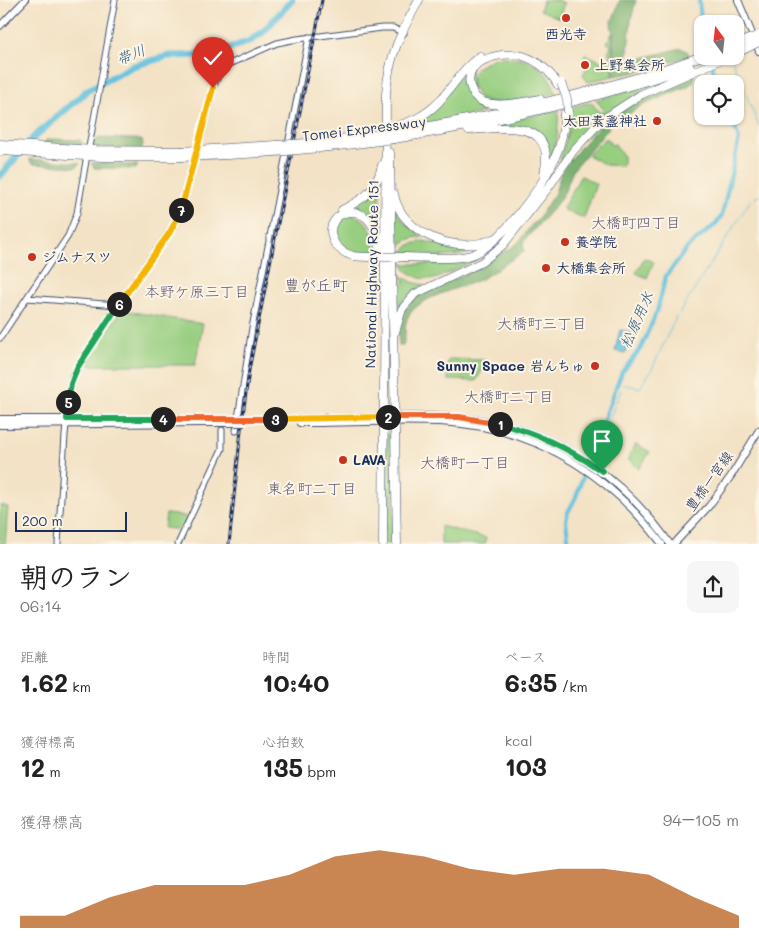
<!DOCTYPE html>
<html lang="ja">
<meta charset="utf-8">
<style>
body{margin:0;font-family:Mali,"Klee One",sans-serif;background:#f6f6f6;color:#222;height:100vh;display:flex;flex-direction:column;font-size:19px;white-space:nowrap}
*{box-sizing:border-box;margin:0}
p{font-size:16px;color:#767676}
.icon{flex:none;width:28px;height:28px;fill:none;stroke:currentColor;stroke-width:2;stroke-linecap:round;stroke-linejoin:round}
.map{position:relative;height:544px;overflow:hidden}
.drawer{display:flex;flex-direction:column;background:#fff;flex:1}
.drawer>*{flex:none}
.needle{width:32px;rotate:345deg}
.controls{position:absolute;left:694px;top:15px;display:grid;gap:10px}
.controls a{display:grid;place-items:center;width:50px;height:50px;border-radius:10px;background:#fff;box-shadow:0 1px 4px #0004;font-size:25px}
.scale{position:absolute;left:15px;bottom:12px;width:112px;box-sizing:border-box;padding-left:5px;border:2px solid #1b2f5e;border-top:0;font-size:14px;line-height:18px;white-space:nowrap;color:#1b2f5e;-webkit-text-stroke:4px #fcf5e5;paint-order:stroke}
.pin{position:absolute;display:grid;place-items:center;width:42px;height:42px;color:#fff;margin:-51px -21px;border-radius:50% 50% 50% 0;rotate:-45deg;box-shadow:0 0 5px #0007}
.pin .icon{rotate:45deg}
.km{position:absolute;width:25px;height:25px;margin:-12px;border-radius:50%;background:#222;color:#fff;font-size:14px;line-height:25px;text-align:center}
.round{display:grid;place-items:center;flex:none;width:52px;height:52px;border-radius:10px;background:#f6f6f6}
.head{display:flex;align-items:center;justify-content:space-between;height:85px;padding:0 20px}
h1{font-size:28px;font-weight:800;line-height:38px}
.metrics{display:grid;grid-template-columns:repeat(3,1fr);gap:8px;height:85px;padding:5px 20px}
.metrics div{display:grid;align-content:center}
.metrics b{font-size:25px;font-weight:800}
.metrics small{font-size:14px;font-weight:400}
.metrics p{font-size:14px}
.chart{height:140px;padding:10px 20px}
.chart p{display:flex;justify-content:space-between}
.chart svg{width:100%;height:90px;margin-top:5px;fill:#b45309;opacity:.7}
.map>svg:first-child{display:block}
.green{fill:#97ce80;stroke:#597e6f}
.forest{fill:#79b16e;stroke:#4a7066}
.water{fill:#60c1de;stroke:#3e789e}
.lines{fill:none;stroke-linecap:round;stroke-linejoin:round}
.stream{stroke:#60c1de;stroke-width:1}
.canal{stroke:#60c1de;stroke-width:4}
.river{stroke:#60c1de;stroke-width:7}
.minor-casing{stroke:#3b4a6d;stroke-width:7}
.major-casing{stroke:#3b4a6d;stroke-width:8}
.highway-casing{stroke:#3b4a6d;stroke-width:9}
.minor{stroke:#fff;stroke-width:5}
.major{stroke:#fff;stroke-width:6}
.highway{stroke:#fff;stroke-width:8}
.rail-casing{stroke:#1b2f5e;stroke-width:3}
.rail{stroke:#fcf5e5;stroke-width:1;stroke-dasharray:4;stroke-linecap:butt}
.major-bridge-casing{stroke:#3b4a6d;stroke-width:8;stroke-linecap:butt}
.highway-bridge-casing{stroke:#3b4a6d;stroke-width:9;stroke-linecap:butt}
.major-bridge{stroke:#fff;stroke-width:6}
.highway-bridge{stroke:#fff;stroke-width:8}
.split-1-casing{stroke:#fff;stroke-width:10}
.split-2-casing{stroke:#fff;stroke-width:10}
.split-3-casing{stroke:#fff;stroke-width:10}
.split-4-casing{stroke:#fff;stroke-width:10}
.split-5-casing{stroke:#fff;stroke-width:10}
.split-6-casing{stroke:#fff;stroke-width:10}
.split-7-casing{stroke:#fff;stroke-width:10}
.split-8-casing{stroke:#fff;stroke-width:10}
.split-1{stroke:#22a559;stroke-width:6}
.split-2{stroke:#f0652b;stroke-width:6}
.split-3{stroke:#f5b400;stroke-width:6}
.split-4{stroke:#f0652b;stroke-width:6}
.split-5{stroke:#22a559;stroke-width:6}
.split-6{stroke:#22a559;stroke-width:6}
.split-7{stroke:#f5b400;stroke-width:6}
.split-8{stroke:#f5b400;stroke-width:6}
.poi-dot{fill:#c8321e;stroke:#fcf5e5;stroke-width:2}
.labels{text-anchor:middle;stroke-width:4;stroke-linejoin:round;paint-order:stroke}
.poi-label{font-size:14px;font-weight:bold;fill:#1b2f5e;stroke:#fcf5e5;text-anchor:start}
.street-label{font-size:14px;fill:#1b2f5e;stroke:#fcf5e5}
.water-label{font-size:15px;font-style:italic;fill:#305b84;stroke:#fcf5e5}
.neighbourhood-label{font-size:15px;fill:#615974;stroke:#fcf5e5}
.quarter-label{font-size:16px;fill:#615974;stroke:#fcf5e5}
</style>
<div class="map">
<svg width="759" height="544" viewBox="0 0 759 544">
<rect width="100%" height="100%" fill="#fcf5e5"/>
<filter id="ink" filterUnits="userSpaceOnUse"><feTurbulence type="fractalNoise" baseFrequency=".02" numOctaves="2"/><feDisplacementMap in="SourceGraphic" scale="10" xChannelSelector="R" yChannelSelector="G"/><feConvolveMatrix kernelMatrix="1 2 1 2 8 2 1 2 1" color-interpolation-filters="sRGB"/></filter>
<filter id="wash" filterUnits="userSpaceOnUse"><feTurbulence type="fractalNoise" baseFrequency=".0096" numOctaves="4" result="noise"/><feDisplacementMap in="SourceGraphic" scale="20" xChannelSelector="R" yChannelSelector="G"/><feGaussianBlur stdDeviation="1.12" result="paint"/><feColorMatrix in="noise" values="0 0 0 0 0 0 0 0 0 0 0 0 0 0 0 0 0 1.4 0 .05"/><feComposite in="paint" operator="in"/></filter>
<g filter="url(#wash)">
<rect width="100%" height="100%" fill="#f3e2c5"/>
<path class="green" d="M543,0H557L564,3L559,18L540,10Z
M612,33L613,76L588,82L583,75L590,60L584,57L585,54L607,64L611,55L608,53L611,45L607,43Z
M496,57C504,58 515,56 524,59C539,63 552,78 556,93C540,96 491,109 479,97C476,94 474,87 471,83L476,68Z
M471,68L472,97L509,106L468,116L402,127L411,124L464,73Z
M667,79L636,95L572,148L559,164L568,131V108L591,102L600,113L604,110L596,100Z
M559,110L557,139L548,166L540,137L493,125Z
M607,138L611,145L615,144L623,156V166L606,165L589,156V154L602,141Z
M582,176L596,184L584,218L564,210L563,208L580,177Z
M380,181V229C372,218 364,208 348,209Z
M396,209L405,223L423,237C411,237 400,241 396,254L395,249V210Z
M348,216C369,214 376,237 375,254C366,253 356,253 348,249C333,242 331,222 348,216Z
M423,241L459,249L479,248C456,261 427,255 402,254L409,245Z
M481,258L435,279L419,278L407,271L402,264H460Z
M644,258L654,262L647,278L636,273Z
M399,274L412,282L424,285L413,291L398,306L397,304V276L403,284L405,282Z
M122,310L203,324L195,365H89L87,362Z
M450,359L485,360L487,362L476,381L448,380V361Z
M386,435H392L394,544H385Z
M636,444L650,452L639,469L628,459L629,456Z
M0,505L8,507L5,544H0Z
M166,514L185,516L187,519L182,530L164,528Z
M441,526L486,538L485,544H441Z"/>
<path class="forest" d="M620,0H636L631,20L627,62L681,48L687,51L690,56L633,73L614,76L613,34L611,24Z
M694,75V81L688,86L641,106L616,122L612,123L609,119C636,101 665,88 694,75Z
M605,122L609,128L573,170L565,191L555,206L524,241L523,244L524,252C509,260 496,271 481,279C460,289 422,295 409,315C403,324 407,335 403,345H399L398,331L404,310L420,294L479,268L496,256L511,248L518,243L534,222L535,223L555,193L562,170L590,136Z
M99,138L138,139L142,140L143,143L142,149L94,147L95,141Z
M50,139L80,140L83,143L82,147L42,145L46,140Z
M30,159L80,163L78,166L75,167L34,164L30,162Z
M91,163L138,165L136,169L94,168Z"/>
<path class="water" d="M620,330L637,333L632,344L625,353L615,351Z"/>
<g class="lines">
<path class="stream" d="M732,60L759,126
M755,198L759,196
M679,314L750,201
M622,384L640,388L652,369L676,317
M594,457L621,390"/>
<path class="canal" d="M699,0L702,31
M708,56L719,84
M569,544L566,522L567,514L576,497L591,453L622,372L641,348L657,311L666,276L688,247L716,224L722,215L739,139L731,116"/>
<path class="river" d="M0,176L34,137L88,90L133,66L168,56L199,55L224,50L250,41L263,32L292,0"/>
</g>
</g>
<g filter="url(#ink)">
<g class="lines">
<g class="minor-casing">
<path id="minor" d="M89,147L115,0
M27,298L118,305
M0,338L68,236L77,213L86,161
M236,431L252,328L309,37
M58,544L65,435L70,389L73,375L111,315L177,220L183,206L192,165L202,133L213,88L220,72L229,64L277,43L297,39L382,28H393L404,33
M178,544L222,449V430"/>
</g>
<g class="major-casing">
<path id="major" d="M738,0L759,51
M0,26L25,0
M0,419H203
M276,419C306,418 337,418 367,417C405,416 444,414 481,420C560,432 625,480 670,544
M300,423C346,423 394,420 440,422C534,427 606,470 662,544
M0,425L203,423
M674,544L709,506L731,476L759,430"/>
</g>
<g class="highway-casing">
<path id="highway" d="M540,99C523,102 503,107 486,103C480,101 474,97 472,91C458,61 502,50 523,56C538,61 550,71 558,85
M393,127C413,122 430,114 443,97C455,83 464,67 480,56
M468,130C504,128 557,118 544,174
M394,132C498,115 603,92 702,56
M394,139C494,123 593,100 690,67
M0,144L95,150L181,151
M0,151L102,157H180
M390,153L397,544
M394,194C401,235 458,255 493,239
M342,210C365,198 376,192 382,165
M376,257C369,257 361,257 353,256C345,254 336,248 333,240C320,209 378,191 381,257
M405,257C425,257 456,261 474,254C501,243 546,182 556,155C562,142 564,128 564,114
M395,332L402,309L415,294L482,262L503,245L548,188L573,151L602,120L640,95L729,56
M383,544L386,94C389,54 401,33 419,0"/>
</g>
<use href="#minor" class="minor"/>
<use href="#major" class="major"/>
<use href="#highway" class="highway"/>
<g class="rail-casing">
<path id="rail" d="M229,544L241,430L249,370L322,0"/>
</g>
<use href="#rail" class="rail"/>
<g class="major-bridge-casing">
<path id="major-bridge" d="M203,419H276
M203,423H245"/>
</g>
<g class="highway-bridge-casing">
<path id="highway-bridge" d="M735,44L757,36
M735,54L759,42
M561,83L567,99L568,113
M181,151L307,143L394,132
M180,157C252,155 323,149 394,139
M376,257H405"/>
</g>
<use href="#major-bridge" class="major-bridge"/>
<use href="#highway-bridge" class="highway-bridge"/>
</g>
</g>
<g class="lines" filter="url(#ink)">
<g class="split-1-casing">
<path id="split-1" d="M500,424C536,432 571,450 602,471"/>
</g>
<g class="split-2-casing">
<path id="split-2" d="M388,417H459L500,424"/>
</g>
<g class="split-3-casing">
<path id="split-3" d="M275,419L388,417"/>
</g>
<g class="split-4-casing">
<path id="split-4" d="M163,419H275"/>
</g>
<g class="split-5-casing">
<path id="split-5" d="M68,402L67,419H163"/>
</g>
<g class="split-6-casing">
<path id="split-6" d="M68,402L71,384L77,368L119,304"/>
</g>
<g class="split-7-casing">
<path id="split-7" d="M119,304L170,232L181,210"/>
</g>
<g class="split-8-casing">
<path id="split-8" d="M181,210L213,88"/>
</g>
<use href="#split-1" class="split-1"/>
<use href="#split-2" class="split-2"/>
<use href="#split-3" class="split-3"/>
<use href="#split-4" class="split-4"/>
<use href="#split-5" class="split-5"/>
<use href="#split-6" class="split-6"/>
<use href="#split-7" class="split-7"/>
<use href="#split-8" class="split-8"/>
</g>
<g class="poi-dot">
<circle cx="566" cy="18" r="5"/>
<circle cx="585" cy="65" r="5"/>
<circle cx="657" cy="121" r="5"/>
<circle cx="565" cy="242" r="5"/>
<circle cx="32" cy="257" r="5"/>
<circle cx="546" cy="268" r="5"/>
<circle cx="595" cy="366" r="5"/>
<circle cx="343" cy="460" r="5"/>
</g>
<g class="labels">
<g class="poi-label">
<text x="566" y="39" text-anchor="middle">西光寺</text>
<text x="595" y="70">上野集会所</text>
<text x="647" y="126" text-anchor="end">太田素盞神社</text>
<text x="575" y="247">養学院</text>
<text x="42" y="262">ジムナスツ</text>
<text x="556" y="273">大橋集会所</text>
<text x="585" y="371" text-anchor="end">Sunny Space 岩んちゅ</text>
<text x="353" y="465">LAVA</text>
</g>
<g class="street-label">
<text transform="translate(364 129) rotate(-7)" y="5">Tomei Expressway</text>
<text transform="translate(372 274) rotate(-89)" y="5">National Highway Route 151</text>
<text transform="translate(709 481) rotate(-54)" y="5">豊橋一宮線</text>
</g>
<g class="water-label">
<text transform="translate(131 55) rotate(-22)" y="5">帯川</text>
<text transform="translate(637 320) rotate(-66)" y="5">松原用水</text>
</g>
<g class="neighbourhood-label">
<text x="636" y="228">大橋町四丁目</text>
<text x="197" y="297">本野ケ原三丁目</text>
<text x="542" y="329">大橋町三丁目</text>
<text x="509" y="402">大橋町二丁目</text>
<text x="465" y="468">大橋町一丁目</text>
<text x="312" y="494">東名町二丁目</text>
</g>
<g class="quarter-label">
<text x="316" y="291">豊が丘町</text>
</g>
</g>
</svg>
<div class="controls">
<a><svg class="needle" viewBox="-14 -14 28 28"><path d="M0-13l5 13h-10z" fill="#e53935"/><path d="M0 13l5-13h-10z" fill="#767676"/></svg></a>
<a><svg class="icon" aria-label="locate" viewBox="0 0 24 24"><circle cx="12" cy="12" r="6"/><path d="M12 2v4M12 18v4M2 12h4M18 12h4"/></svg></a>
</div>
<div class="scale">200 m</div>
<div class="pin" style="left:602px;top:471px;background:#1e9e55"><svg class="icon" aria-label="arrive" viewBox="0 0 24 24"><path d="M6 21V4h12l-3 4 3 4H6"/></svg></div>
<div class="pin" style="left:213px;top:88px;background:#d93025"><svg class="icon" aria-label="check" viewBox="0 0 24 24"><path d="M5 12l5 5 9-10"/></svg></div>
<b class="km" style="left:500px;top:424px">1</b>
<b class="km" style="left:388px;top:417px">2</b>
<b class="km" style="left:275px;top:419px">3</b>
<b class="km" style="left:163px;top:419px">4</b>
<b class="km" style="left:68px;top:402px">5</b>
<b class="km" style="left:119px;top:304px">6</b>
<b class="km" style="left:181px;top:210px">7</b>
</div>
<section class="drawer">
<div class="head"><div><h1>朝のラン</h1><p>06:14</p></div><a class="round"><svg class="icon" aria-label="share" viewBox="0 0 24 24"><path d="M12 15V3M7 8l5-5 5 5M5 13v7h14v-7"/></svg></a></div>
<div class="metrics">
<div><p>距離</p><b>1.62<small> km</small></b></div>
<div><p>時間</p><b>10:40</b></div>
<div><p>ペース</p><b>6:35<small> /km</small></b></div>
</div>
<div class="metrics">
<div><p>獲得標高</p><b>12<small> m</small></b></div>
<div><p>心拍数</p><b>135<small> bpm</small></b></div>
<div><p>kcal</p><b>103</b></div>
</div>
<div class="chart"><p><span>獲得標高</span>94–105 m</p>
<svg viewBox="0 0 160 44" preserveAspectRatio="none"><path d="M0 44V38L10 38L20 29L30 23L40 23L50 23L60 18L70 9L80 6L90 9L100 15L110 18L120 15L130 15L140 18L150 29L160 38V44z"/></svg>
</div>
</section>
